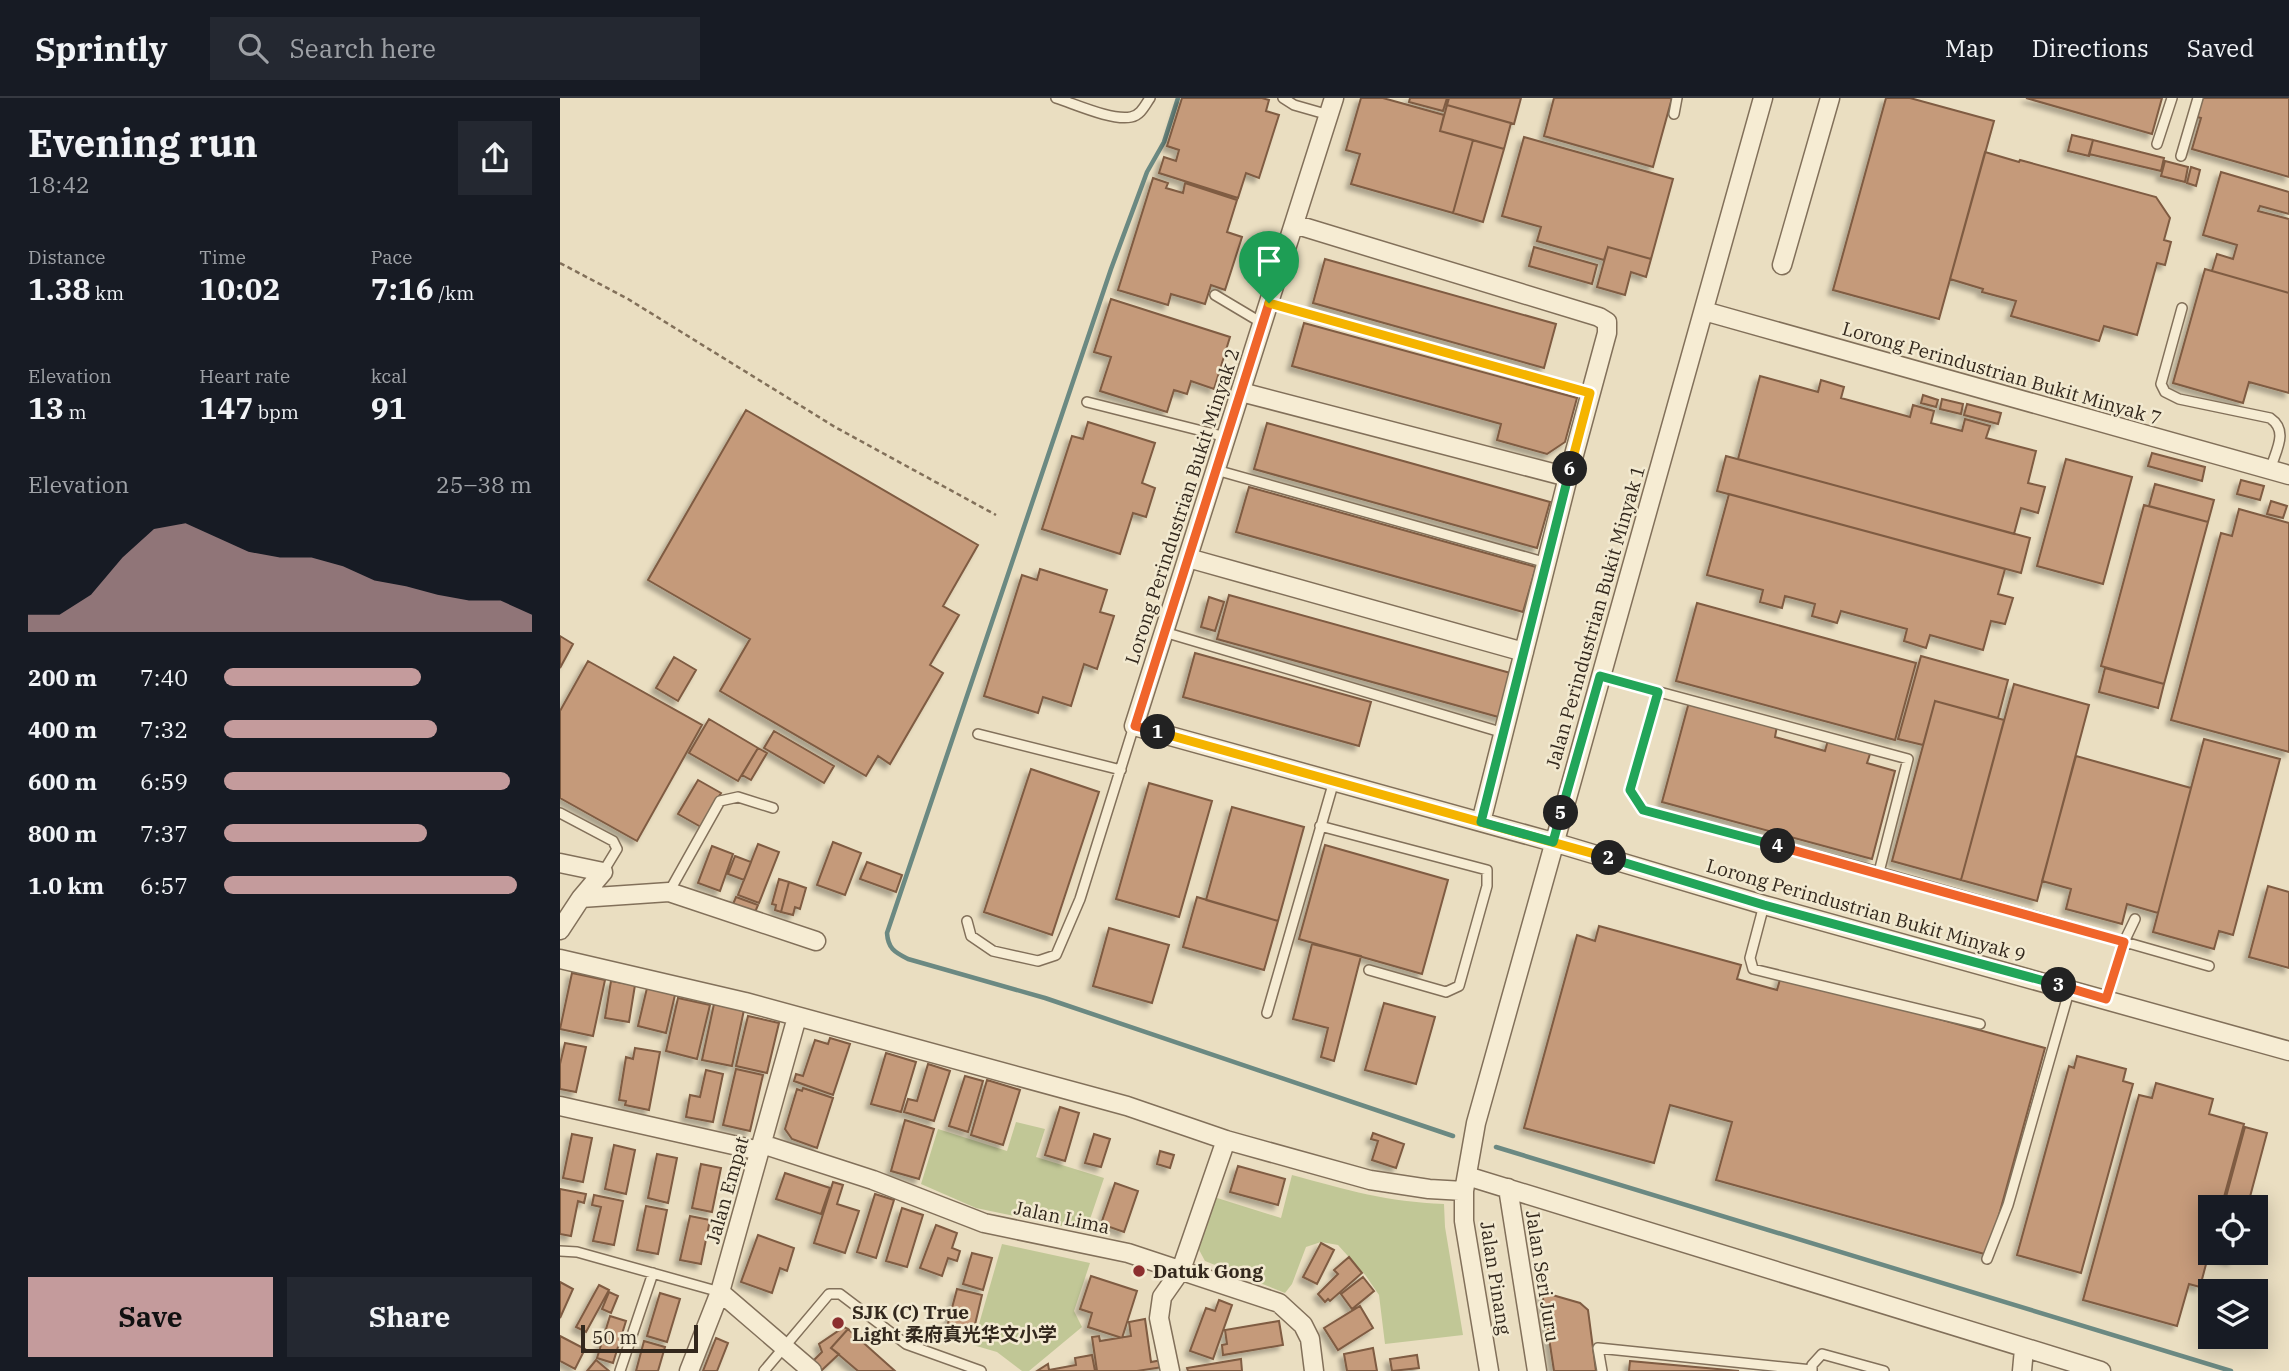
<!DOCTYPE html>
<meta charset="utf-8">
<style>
body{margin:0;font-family:"IBM Plex Serif","Noto Sans SC",serif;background:#242831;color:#f1f3f6;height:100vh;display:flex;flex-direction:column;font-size:26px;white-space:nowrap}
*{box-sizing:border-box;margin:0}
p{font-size:23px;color:#9ea1a6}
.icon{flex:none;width:38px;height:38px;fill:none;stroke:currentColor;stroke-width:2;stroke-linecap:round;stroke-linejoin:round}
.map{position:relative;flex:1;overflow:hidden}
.side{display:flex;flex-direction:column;background:#171b24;width:560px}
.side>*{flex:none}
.controls{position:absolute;left:1638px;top:1097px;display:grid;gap:14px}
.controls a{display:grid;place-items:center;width:70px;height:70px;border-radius:0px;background:#171b24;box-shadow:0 4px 18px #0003;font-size:35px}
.scale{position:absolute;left:21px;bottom:18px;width:117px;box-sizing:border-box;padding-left:7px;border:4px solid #33281d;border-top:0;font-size:19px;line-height:24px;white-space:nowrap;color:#33281d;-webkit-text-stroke:5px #f2e9d0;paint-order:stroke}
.pin{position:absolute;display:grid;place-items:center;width:60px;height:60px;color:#fff;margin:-72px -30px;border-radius:50% 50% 50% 0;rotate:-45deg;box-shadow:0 0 7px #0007}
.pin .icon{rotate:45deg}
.km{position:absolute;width:35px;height:35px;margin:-18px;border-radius:50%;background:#222;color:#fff;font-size:19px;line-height:35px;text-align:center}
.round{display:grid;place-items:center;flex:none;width:74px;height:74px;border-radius:0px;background:#242831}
.head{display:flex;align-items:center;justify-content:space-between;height:119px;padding:0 28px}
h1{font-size:38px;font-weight:800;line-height:52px}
.stats{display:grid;grid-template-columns:repeat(3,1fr);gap:10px;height:119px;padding:7px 28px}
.stats div{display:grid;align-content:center}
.stats b{font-size:30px;font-weight:800}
.stats small{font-size:19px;font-weight:400}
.stats p{font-size:19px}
.chart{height:196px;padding:14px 28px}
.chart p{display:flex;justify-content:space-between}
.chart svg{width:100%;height:126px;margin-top:7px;fill:#c49b9c;opacity:.7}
.primary-button{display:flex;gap:14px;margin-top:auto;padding:14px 28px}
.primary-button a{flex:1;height:80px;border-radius:0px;background:#c49b9c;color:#111;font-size:28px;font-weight:800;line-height:80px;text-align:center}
.primary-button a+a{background:#242831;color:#f1f3f6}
ul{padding:0 28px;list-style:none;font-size:23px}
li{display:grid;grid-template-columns:112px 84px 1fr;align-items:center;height:52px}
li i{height:18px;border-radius:9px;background:#c49b9c}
header{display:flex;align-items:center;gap:42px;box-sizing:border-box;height:98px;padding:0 35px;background:#171b24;border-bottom:2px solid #363941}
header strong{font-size:33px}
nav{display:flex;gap:38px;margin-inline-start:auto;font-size:24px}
.search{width:490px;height:63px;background:#242831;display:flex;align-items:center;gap:18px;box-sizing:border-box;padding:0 24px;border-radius:0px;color:#9ea1a6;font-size:26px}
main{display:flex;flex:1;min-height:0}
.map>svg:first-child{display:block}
.green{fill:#c1c796}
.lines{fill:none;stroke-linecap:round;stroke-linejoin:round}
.stream{stroke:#6b8982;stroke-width:4.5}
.building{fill:#c59a7a;stroke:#7f5b42;stroke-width:2;filter:url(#shadow)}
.lane-casing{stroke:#82705a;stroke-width:12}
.street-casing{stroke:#82705a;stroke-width:21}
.path{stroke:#82705a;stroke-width:2.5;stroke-dasharray:5 3.5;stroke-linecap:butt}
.lane{stroke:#f6ecd3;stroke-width:9}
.street{stroke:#f6ecd3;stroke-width:18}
.split-1-casing{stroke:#fff;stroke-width:14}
.split-2-casing{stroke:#fff;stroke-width:14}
.split-3-casing{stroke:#fff;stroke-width:14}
.split-4-casing{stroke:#fff;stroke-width:14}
.split-5-casing{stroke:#fff;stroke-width:14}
.split-6-casing{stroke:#fff;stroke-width:14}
.split-7-casing{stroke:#fff;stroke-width:14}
.split-1{stroke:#f0652b;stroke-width:9}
.split-2{stroke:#f5b400;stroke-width:9}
.split-3{stroke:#22a559;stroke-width:9}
.split-4{stroke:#f0652b;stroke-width:9}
.split-5{stroke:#22a559;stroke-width:9}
.split-6{stroke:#22a559;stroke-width:9}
.split-7{stroke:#f5b400;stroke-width:9}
.poi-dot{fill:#8c2f2f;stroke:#f2e9d0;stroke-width:2.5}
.labels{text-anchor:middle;stroke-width:5;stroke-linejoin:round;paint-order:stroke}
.street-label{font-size:19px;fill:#33281d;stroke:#f2e9d0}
.poi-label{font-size:19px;font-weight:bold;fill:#33281d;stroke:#f2e9d0;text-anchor:start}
</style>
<header>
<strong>Sprintly</strong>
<div class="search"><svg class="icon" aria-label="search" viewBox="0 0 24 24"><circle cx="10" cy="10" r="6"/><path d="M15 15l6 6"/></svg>Search here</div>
<nav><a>Map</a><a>Directions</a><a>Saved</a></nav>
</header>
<main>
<section class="side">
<div class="head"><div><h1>Evening run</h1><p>18:42</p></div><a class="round"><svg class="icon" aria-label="share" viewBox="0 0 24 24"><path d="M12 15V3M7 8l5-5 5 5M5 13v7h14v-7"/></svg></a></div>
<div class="stats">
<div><p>Distance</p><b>1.38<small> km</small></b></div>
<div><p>Time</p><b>10:02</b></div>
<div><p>Pace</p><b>7:16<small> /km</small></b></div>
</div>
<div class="stats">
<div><p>Elevation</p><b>13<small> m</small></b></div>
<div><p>Heart rate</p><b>147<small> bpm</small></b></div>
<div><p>kcal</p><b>91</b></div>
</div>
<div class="chart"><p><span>Elevation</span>25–38 m</p>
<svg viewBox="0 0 160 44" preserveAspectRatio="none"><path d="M0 44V38L10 38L20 31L30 18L40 8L50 6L60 11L70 16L80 18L90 18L100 21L110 26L120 28L130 31L140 33L150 33L160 38V44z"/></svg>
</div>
<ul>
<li><b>200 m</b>7:40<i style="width:64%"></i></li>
<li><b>400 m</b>7:32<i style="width:69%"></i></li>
<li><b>600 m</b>6:59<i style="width:93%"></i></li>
<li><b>800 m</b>7:37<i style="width:66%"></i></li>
<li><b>1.0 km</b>6:57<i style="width:95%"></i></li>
</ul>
<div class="primary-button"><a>Save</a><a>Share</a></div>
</section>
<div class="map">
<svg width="1729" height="1273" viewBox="0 0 1729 1273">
<defs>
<filter id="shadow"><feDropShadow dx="-4.5" dy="4.5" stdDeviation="2" flood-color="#0004"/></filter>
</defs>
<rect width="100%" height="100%" fill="#eadec1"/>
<path class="green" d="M456,1024L485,1031L476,1059L544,1080L526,1133L416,1110L361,1086L378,1031L447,1053Z
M732,1077C787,1092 828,1104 884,1106L885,1129L903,1237L825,1246L819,1197L806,1178L778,1147L761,1144L746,1149L732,1186L725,1195L645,1163L637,1148L654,1099L721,1120Z
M442,1146L530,1165L514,1213L522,1229L469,1273H462L437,1254L413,1247Z"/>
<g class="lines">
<path class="stream" d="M618,0L604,44L587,74L551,171L327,835C328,850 334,854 348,861L485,900L893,1038
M936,1049L1671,1273"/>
</g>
<path class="building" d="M622,0H702L709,2L706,13L719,17L699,80L686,75L678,100L599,75L604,59L616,63L619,52L607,48Z
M801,0H823L884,17L880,33L913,42L893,115L791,86L800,56L786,52Z
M850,0H887L883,13L849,4Z
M889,0H961L954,26L887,7Z
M994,0H1112L1093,69L984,38Z
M1326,0H1350L1434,23L1379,221L1273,192Z
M1466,0H1602L1592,36Z
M1642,0H1729V79L1632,51L1641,20L1637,19Z
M887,7L951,25L944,51L880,33Z
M1512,37L1533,42L1529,58L1508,53Z
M964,39L1113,81L1091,161L1048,149L1044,162L977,143L981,129L942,118Z
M913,42L944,51L923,124L893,115Z
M1533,42L1604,60L1601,73L1529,56Z
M1425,54L1459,64L1460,62L1596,99L1610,120L1604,142L1611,144L1605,167L1597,165L1577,237L1544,228L1539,243L1451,218L1456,203L1422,194L1423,191L1390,181Z
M1605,63L1628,69L1625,84L1601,78Z
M1631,69L1640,72L1636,88L1627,85Z
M1661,74L1729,94V116L1700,108L1698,113L1729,121V195L1652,173L1657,156L1673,161L1677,147L1643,137Z
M593,80L608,85L606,90L623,95L625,85L677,102L667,134L682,139L665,192L651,187L645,206L611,196L608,207L558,192Z
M974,149L1037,167L1032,186L969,168Z
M1048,149L1091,161L1086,179L1071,174L1065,197L1037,189Z
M765,161L996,226L984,270L753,205Z
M1645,171L1729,195V295L1689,284L1683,305L1613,285Z
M551,201L670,239L654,291L631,283L627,296L614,292L607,314L540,293L551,259L534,254Z
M744,225L1017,300L1005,344L987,356L937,342L941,326L732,268Z
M1200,278L1258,294L1261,282L1284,289L1281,300L1350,319L1353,307L1374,313L1371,325L1402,333L1405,321L1430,328L1426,340L1476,353L1468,385L1485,389L1478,415L1461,410L1454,436L1178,361Z
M1363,297L1378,302L1376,309L1361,305Z
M1382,301L1403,306L1401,316L1380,311Z
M1407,306L1441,315L1438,326L1404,317Z
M186,312L418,447L383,508L399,517L370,567L383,575L330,666L318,658L306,678L160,593L190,541L88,482Z
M528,324L595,345L582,385L595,390L586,419L573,415L560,456L482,431L512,338L523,341Z
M707,325L990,404L977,450L694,371Z
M1592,355L1645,369L1642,383L1588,368Z
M1166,358L1470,440L1461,475L1157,393Z
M1506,361L1572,379L1543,486L1477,468Z
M1681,382L1704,388L1700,402L1677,396Z
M1595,386L1654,402L1648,424L1589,408Z
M689,389L976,469L963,514L676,434Z
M1169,396L1445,471L1438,496L1453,500L1445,526L1431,523L1423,552L1370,537L1366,550L1344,543L1347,531L1281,513L1277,525L1252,518L1255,506L1225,498L1222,510L1200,504L1203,492L1147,477Z
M1711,403L1727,408L1723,420L1707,416Z
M1584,407L1648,424L1604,586L1541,568Z
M1679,411L1729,425V654L1611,622L1661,435L1672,438Z
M480,471L547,492L540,514L554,518L537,571L524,566L511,608L483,599L478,615L424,598L462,477L477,482Z
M669,497L954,576L942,620L657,541Z
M649,499L664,504L655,533L641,529Z
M1137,505L1356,565L1335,642L1116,583Z
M0,538L13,546L0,570Z
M635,555L811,604L799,648L623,599Z
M1361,558L1448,582L1438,620L1375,603L1363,647L1338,641Z
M114,559L136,572L118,603L96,590Z
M28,563L142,627L77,743L0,700V613Z
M1545,570L1604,586L1598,610L1539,594Z
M1454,586L1529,607L1477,803L1401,782Z
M1375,603L1444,622L1401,782L1332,763Z
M1129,604L1217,628L1215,639L1265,653L1268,642L1311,653L1307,665L1335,673L1312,761L1102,704Z
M149,621L198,650L178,683L129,655Z
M214,633L274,668L264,685L204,650Z
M1644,641L1720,661L1673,837L1659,833L1654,851L1593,834Z
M198,650L207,655L191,682L182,677Z
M1516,658L1631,690L1598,815L1567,806L1562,826L1506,811L1511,791L1482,783Z
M471,671L539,694L492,837L424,814Z
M138,682L161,695L141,729L118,716Z
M589,685L652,703L619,819L556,801Z
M672,709L744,729L718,823L646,802Z
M273,744L301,755L285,797L257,787Z
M198,746L219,754L199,805L178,797Z
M765,747L888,782L862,876L739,841Z
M152,748L173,756L160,793L138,785Z
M175,758L191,764L184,782L168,776Z
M307,764L342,777L336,794L300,781Z
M219,781L229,784L221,814L215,812L216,807L212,806Z
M229,784L246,790L240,811L235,809L233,817L221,814Z
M1708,788L1729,794V870L1689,859Z
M176,799L198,807L193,819L171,811Z
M637,799L718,823L704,872L623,849Z
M1039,828L1181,867L1177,881L1217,892L1221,878L1485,950L1428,1157L1156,1082L1172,1024L1110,1007L1094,1065L964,1030L1017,837L1035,843Z
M549,830L609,847L592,905L533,888Z
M752,846L801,858L774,963L761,959L768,930L733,921Z
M12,875L45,882L33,938L0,931Z
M51,883L75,887L69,924L45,920Z
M87,890L115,897L106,935L78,928Z
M118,900L150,907L137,961L106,953Z
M824,905L875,919L856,986L805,972Z
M154,906L184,912L172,968L142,962Z
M188,918L219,925L207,975L176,968Z
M270,940L290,946L273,997L234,983L236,976L243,978L255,942L268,946Z
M5,945L26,949L16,994L0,991V966Z
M75,950L100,954L89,1012L65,1007L66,1003L59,1002L66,959L73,961Z
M326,955L356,964L341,1014L311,1006Z
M1517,958L1566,971L1563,983L1573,986L1521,1175L1457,1157L1509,968L1514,970Z
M368,966L390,973L374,1023L344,1014L348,1001L357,1003Z
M176,971L203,977L190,1033L163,1027Z
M146,972L163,976L153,1024L126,1019L130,997L140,999Z
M405,978L423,983L408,1034L389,1028Z
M427,982L460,992L443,1047L411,1037Z
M1596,985L1653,1001L1649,1016L1684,1026L1661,1110H1650V1151L1640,1189L1629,1186L1617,1228L1523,1202L1579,997L1592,1000Z
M243,990L273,1000L257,1050L232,1041L225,1031L237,991L242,993Z
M500,1009L519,1015L505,1063L485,1057Z
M345,1022L374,1031L359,1081L331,1073Z
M1685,1029L1707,1035L1687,1110H1663Z
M813,1035L844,1046L836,1070L812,1062L818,1043L811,1041Z
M12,1036L32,1040L23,1084L3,1080Z
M534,1036L550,1041L541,1069L525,1065Z
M54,1047L75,1052L66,1096L45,1091Z
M600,1053L614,1057L610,1070L597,1066Z
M97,1056L117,1060L108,1105L88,1100Z
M141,1066L161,1070L152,1114L132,1110Z
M678,1068L725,1081L718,1107L670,1094Z
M225,1075L270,1090L261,1116L216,1101Z
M273,1084L283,1087L277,1106L299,1113L285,1155L254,1145Z
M555,1085L578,1093L564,1134L541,1126Z
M0,1091L26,1096L24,1105L18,1103L11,1138L0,1136Z
M315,1096L334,1102L316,1160L297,1154Z
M34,1097L63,1103L54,1147L33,1143L41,1109L32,1107Z
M86,1108L107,1112L98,1156L77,1152Z
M342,1110L363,1117L347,1169L326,1163Z
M130,1118L150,1122L141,1166L120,1162Z
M376,1127L397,1135L392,1150L400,1153L397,1163L388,1160L382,1178L360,1170Z
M198,1137L234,1150L227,1173L220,1170L212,1195L181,1184Z
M761,1145L774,1152L757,1186L743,1179Z
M412,1155L432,1160L423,1192L403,1186Z
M1651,1155H1674L1672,1163L1650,1157Z
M789,1159L802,1175L770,1203L768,1201L765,1204L758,1196L778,1176L774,1172Z
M531,1178L577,1193L562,1240L528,1229L532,1215L520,1211Z
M803,1179L814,1193L792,1211L781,1196Z
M0,1184L13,1191L0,1220Z
M39,1187L49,1192L26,1234L16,1229Z
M397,1191L422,1197L413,1235L387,1229Z
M49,1194L58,1198L51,1215L42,1211Z
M982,1194L1020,1205L1028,1212L1036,1273H994Z
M100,1195L120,1201L107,1244L87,1238Z
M659,1202L672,1207L653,1261L630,1253L646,1210L655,1213Z
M800,1208L813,1230L778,1252L764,1230Z
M50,1218L66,1223L53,1265L37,1260Z
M585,1221L591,1264L602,1262L603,1269L577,1273H537L532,1239L539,1238L540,1243L571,1238L569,1224Z
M719,1223L723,1247L663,1257L662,1247L667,1246L665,1232Z
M284,1229L288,1231L271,1250L279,1256L261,1273H243L262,1254L259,1246Z
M288,1231L335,1273H298L271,1250Z
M0,1238L25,1251L15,1271L0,1263Z
M156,1240L168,1245L157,1273H143Z
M84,1243L105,1249L98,1273H76Z
M813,1250L817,1273H787L784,1256Z
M532,1257L535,1273H477L488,1266L489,1272L516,1267L515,1260Z
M857,1257L859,1270L832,1273L830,1261Z
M681,1261L682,1273H628L627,1270Z
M36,1262L49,1273H27Z
M1070,1263L1179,1273H1069Z"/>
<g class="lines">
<g class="lane-casing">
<path id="lane" d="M496,0C515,6 552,23 571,19C581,17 585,7 590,0
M723,0L734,7L769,17
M1114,16L1117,0
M1597,46L1612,0
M1621,58L1638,0
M655,197L702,225
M709,205L1030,295
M1622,210L1601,286L1605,294L1619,301L1710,320C1729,333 1716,352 1710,372
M527,304L666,339
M656,372L987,465
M604,534L944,635
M1040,578L1348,661L1319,774
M1098,594L1070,692L1083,712L1319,774L1649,868
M418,636L561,672
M0,715L53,743L57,751L43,774
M760,728L927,772V788L899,888L886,894L809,872
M109,794L160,703L178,699L213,710
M1204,807L1190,860L1193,871L1420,926
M407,823L411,838L433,853L478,863L496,857L520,801L574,628
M1546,901L1564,844L1575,821
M707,915L774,683
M0,1153L17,1154L160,1194
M1427,1161L1448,1107L1510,890
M60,1273L93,1175
M204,1273L269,1196H280L346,1246L421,1273
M1042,1273L1038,1250L1252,1272
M1252,1273V1267L1262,1256L1324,1273"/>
</g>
<g class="street-casing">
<path id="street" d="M774,0L574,628L993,744L1204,807L1729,953
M734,126L1039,219L1047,224V235L1008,379L921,724
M1222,167L1270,0
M1144,213L1729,377
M681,294L1008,379
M628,460L964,554
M0,765L43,774L21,800L0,832
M21,800L109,794L256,843
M0,861L185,904L567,1008L666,1042L810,1082L869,1091L904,1093
M0,1008L200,1053
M202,1046L313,1082L424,1125L568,1155L719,1205L743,1227L750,1241L754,1273
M907,1078L1541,1273
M948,1090L977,1273
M160,1194L252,1273
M129,1273L160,1194L237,919
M610,1273L599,1220L602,1199L621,1172L666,1042
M929,1273L904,1123V1093L916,1025L1203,0
M1462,1273L1464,1251"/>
</g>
<path class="path" d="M0,165L68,201L275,329L436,417"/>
<use href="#lane" class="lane"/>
<use href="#street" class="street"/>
</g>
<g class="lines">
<g class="split-1-casing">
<path id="split-1" d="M598,634L575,628L709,205"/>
</g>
<g class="split-2-casing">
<path id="split-2" d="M598,634L1049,760"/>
</g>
<g class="split-3-casing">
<path id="split-3" d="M1049,760L1204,807L1499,887"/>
</g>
<g class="split-4-casing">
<path id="split-4" d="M1218,748L1564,844L1546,901L1499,887"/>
</g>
<g class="split-5-casing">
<path id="split-5" d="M1001,715L1040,578L1098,594L1070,692L1083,712L1218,748"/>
</g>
<g class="split-6-casing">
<path id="split-6" d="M1001,715L993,744L921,724L1010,371"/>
</g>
<g class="split-7-casing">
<path id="split-7" d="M709,205L1030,295L1010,371"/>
</g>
<use href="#split-1" class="split-1"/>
<use href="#split-2" class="split-2"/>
<use href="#split-3" class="split-3"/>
<use href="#split-4" class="split-4"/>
<use href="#split-5" class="split-5"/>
<use href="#split-6" class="split-6"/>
<use href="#split-7" class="split-7"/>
</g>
<g class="poi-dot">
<circle cx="579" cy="1173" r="7"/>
<circle cx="278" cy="1225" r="7"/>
</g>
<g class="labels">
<g class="street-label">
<text transform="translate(1442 275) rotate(16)" y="7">Lorong Perindustrian Bukit Minyak 7</text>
<text transform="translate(622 408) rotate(-72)" y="7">Lorong Perindustrian Bukit Minyak 2</text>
<text transform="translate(1035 519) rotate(-74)" y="7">Jalan Perindustrian Bukit Minyak 1</text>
<text transform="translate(1306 812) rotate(16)" y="7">Lorong Perindustrian Bukit Minyak 9</text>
<text transform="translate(167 1092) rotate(-74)" y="7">Jalan Empat</text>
<text transform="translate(502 1119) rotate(12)" y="7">Jalan Lima</text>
<text transform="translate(983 1178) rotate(81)" y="7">Jalan Seri Juru</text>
<text transform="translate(936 1180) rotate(81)" y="7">Jalan Pinang</text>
</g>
<g class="poi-label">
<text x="593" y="1180">Datuk Gong</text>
<text x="292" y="1221">SJK (C) True<tspan x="292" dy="22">Light 柔府真光华文小学</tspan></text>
</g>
</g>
</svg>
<div class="controls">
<a><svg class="icon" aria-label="locate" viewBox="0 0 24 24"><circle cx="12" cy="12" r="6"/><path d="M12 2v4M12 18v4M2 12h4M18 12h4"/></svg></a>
<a><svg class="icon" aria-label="layers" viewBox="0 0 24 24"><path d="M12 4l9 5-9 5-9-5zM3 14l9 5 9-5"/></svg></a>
</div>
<div class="scale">50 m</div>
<div class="pin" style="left:709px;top:205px;background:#1e9e55"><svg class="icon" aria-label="arrive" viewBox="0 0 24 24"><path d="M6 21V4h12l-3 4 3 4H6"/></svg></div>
<b class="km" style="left:598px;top:634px">1</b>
<b class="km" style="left:1049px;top:760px">2</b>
<b class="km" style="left:1499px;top:887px">3</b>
<b class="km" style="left:1218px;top:748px">4</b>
<b class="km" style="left:1001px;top:715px">5</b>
<b class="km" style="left:1010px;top:371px">6</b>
</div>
</main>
